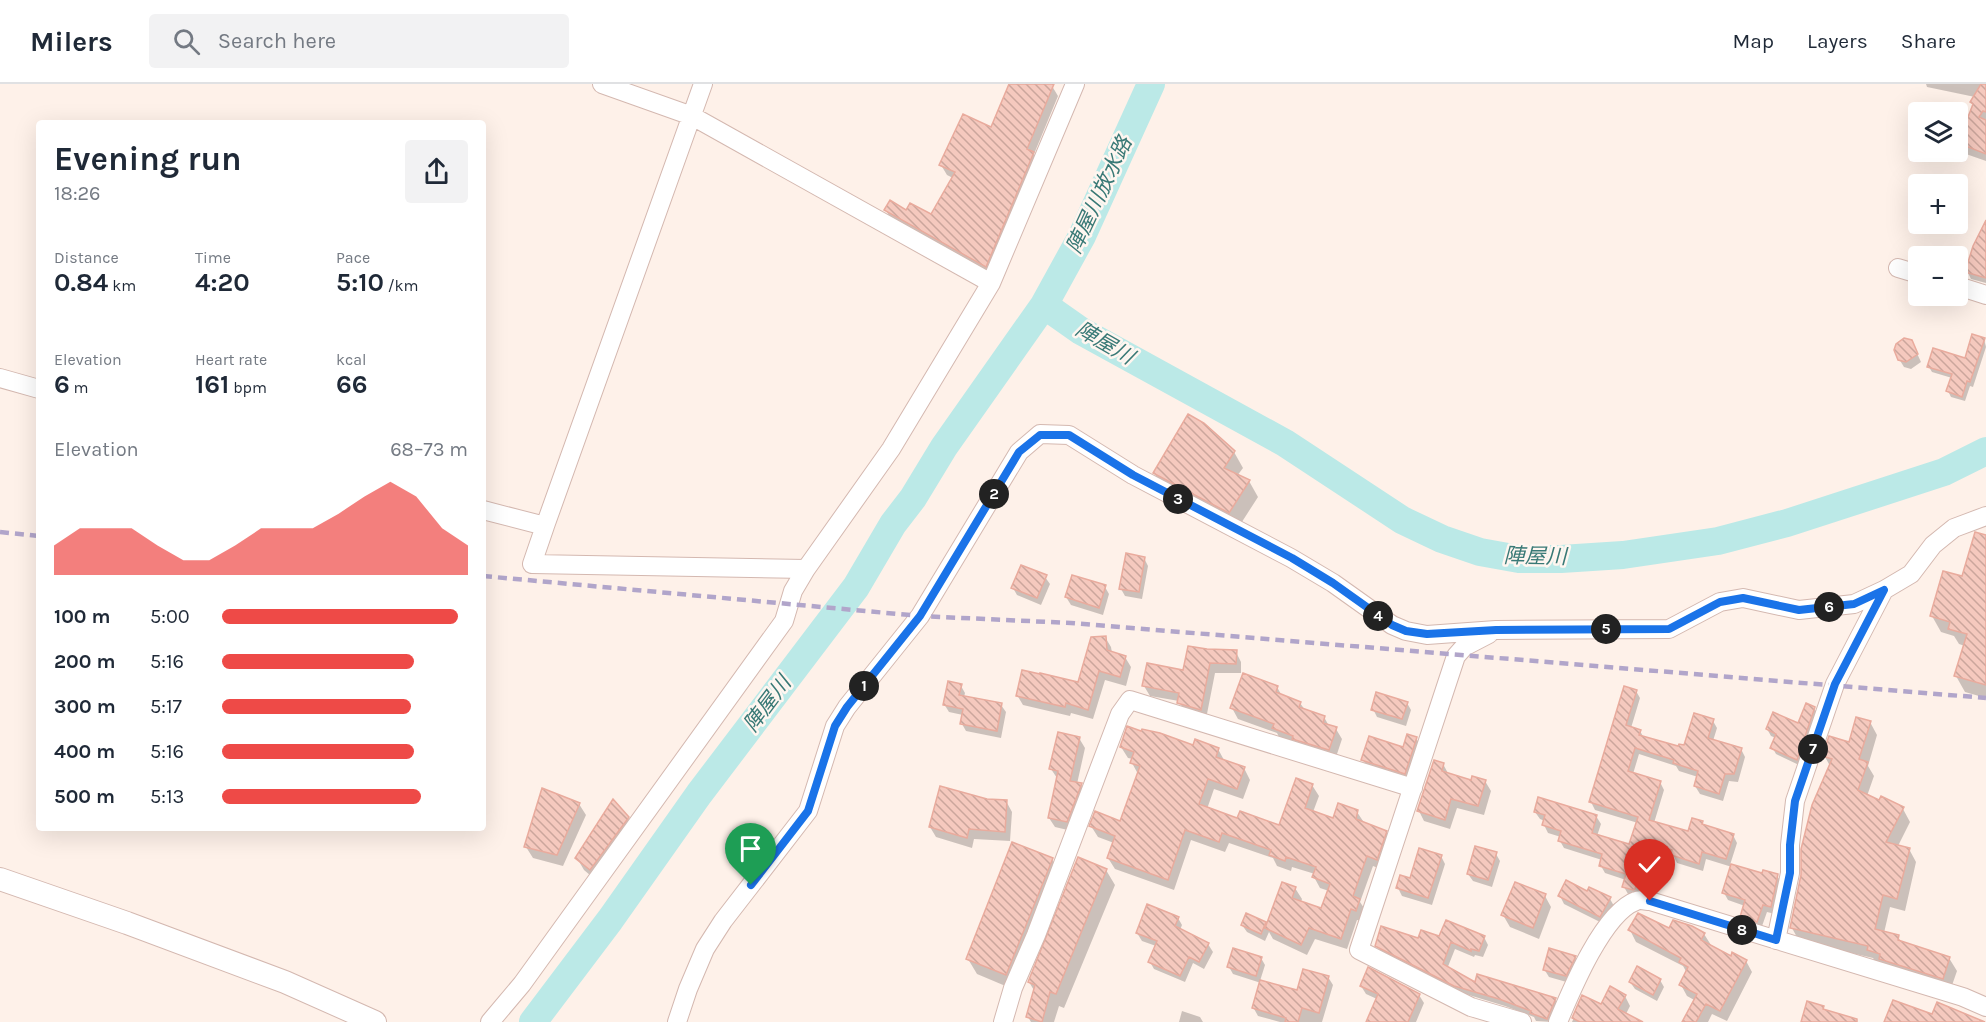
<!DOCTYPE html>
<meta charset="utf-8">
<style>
body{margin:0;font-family:Karla,"Noto Sans JP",sans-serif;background:#f2f2f3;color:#1f2937;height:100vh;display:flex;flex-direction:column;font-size:22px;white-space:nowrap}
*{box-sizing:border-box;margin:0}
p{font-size:20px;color:#747a83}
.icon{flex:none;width:33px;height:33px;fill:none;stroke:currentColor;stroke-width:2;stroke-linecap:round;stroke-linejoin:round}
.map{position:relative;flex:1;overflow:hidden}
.drawer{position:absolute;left:36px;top:36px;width:450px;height:711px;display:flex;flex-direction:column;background:#fff;border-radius:6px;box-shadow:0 6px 24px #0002}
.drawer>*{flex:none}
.buttons{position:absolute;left:1908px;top:18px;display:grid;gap:12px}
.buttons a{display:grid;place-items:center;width:60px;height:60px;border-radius:6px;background:#fff;box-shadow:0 6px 24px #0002;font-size:30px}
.pin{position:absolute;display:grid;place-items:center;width:51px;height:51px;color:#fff;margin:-62px -26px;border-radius:50% 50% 50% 0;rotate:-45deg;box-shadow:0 0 6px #0007}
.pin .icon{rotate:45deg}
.km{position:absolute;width:30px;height:30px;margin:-15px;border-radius:50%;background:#222;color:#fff;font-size:16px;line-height:30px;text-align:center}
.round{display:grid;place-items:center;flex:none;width:63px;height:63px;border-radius:6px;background:#f2f2f3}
.headline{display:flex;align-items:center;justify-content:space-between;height:102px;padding:0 18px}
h1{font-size:33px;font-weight:700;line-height:45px}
.stats{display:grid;grid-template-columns:repeat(3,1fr);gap:9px;height:102px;padding:6px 18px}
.stats div{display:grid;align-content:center}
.stats b{font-size:26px;font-weight:700}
.stats small{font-size:16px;font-weight:400}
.stats p{font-size:16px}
.chart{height:168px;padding:12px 18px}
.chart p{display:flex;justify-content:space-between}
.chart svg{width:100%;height:108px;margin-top:6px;fill:#ee4a47;opacity:.7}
ul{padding:0 18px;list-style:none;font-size:20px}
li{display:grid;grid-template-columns:96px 72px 1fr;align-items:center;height:45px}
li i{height:15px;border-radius:8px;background:#ee4a47}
header{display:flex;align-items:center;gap:36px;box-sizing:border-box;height:84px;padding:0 30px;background:#fff;border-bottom:2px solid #e0e1e3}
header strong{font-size:28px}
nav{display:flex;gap:33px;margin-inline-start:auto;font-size:21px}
.search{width:420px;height:54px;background:#f2f2f3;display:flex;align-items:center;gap:15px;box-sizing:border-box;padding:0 21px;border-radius:6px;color:#747a83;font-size:22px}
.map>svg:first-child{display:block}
.shadow{fill:#0003}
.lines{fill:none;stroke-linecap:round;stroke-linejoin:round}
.river{stroke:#bbe9e7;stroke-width:28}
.building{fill:url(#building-back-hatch);stroke:#e9ab9d;stroke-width:1.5}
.minor-casing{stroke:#d4b8b0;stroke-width:20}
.tertiary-casing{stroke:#d4b8b0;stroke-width:24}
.minor{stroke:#fff;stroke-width:18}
.tertiary{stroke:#fff;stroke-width:22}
.rail{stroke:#b1a5ca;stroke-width:4.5;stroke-dasharray:9 6;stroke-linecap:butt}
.route-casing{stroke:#fff;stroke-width:12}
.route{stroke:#1a73e8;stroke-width:8}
.labels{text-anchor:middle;stroke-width:5;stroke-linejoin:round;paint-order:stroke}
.water-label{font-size:21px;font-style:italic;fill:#397976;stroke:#fff6f0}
</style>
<header>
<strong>Milers</strong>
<div class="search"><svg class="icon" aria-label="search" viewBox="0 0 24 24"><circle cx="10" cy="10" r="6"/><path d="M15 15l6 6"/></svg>Search here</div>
<nav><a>Map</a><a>Layers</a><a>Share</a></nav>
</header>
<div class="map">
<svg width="1986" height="938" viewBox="0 0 1986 938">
<defs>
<pattern id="building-back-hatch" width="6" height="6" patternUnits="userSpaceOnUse" patternTransform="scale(1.5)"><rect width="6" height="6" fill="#f5c9be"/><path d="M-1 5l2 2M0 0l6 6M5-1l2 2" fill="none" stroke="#cba69c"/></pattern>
</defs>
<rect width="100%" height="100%" fill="#fef1e9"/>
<path class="shadow" d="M1011,0H1047L1052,2L1058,12L1034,70L1039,79L991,192L891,136L886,126L907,128L931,132L953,94L947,91L941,81L992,45Z
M1926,0H1986V77L1966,70L1960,59L1974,22L1975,13L1927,3Z
M1986,136V199L1971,195L1967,187Z
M1984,255L1986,263L1973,303L1970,302L1965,317L1951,313L1948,307L1952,294L1932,288L1929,283L1966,276Z
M1915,265L1921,278L1911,285L1904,283L1899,275Z
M1234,368L1243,384L1237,392L1249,397L1258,413L1238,444L1163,404L1154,389Z
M1986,453V614L1965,608L1956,592L1965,562L1959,560L1954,552L1941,548L1932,532L1963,494Z
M1144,474L1148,482L1142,515L1125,512L1121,505Z
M1045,493L1050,500L1041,521L1017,511L1013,504Z
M1105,503L1109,510L1103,531L1071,521L1066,513Z
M1105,553L1111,563L1112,569L1125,573L1131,583L1126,602L1105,596L1093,635L1071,629L1070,632L1023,621L1017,611L1079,599Z
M1207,567L1236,568L1241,578V589H1215L1206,635L1185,629L1179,617L1150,612L1144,602L1185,588Z
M961,602L965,609L964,613L1001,621L1006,628L1001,654L966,647L962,640L963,631L949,628L944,620Z
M1277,603L1282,612L1300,619L1305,626L1324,633L1329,642L1336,645L1342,655L1335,676L1280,655L1277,649L1238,635L1232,624Z
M1636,607L1640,614L1631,644L1640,647L1644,654L1679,664L1685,663L1713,637L1717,644L1713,657L1741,665L1745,673L1738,698L1729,697L1723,717L1700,710L1695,702L1698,693L1679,687L1676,682L1639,670L1633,690L1660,698L1664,706L1654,739L1689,749L1702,739L1704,742L1733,751L1737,759L1730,781L1763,791L1777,792L1782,799L1775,830L1767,828L1761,845L1746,840L1742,833L1745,822L1728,816L1724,809L1732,783L1706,775L1703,787L1677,779L1673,771L1654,766L1638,813L1628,810L1624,803L1626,796L1605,789L1601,782L1602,776L1564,764L1560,757L1561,753L1548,749L1544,741L1545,737L1540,735L1535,728L1596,732L1601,740L1597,752L1630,762L1638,739L1595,726L1591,718Z
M1407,619L1411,626L1406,642L1377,633L1373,625Z
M1814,624L1818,631L1801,682L1776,670L1772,663L1776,654L1771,652L1767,645L1799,641Z
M1870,638L1877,651L1868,682L1874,692L1867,712L1903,725L1910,738L1898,762L1909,765L1916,778L1905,827L1890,823L1884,849L1898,853L1902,859L1949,874L1957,887L1950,907L1876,879L1873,874L1799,857L1792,844L1830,682L1824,671L1850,660Z
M1079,654L1085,664L1077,700L1081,701L1086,710L1072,747L1055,743L1049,734L1057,694L1051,685Z
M1416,654L1423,666L1412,701L1370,688L1363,676L1404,665Z
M1121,663H1194L1218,665L1224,676L1244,684L1250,696L1243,715L1214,705L1207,725L1238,736L1280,743L1312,701L1319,712L1313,728L1334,736L1357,728L1365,740L1386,748L1392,759L1383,786L1373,782L1360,818L1366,827L1362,837L1357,836L1347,865L1315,855L1307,871L1273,855L1269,848L1265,857L1247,848L1242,841L1247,831L1265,840L1267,843L1295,804L1302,815L1301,818L1322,826L1329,807L1320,804L1314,793L1315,790L1292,783L1291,787L1277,782L1273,774L1229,759L1225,768L1191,756L1174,806L1115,785L1108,774L1114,759L1098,753L1091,742L1121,739L1138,690L1132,679L1133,675L1128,674Z
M1443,680L1449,691L1472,698L1485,697L1491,707L1484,731L1457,724L1450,745L1424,737L1419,727Z
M986,716L1006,717L1012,728L1010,757L974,755L972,764L936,753L930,743Z
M579,720L586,731L563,782L533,774L526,763Z
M628,734L634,745L597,797L584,786L577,774Z
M1496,770L1500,777L1492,803L1473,797L1468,790Z
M1441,772L1445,780L1432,821L1402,812L1398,804Z
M1052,775L1061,791L1015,906L977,890L968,875Z
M1106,786L1115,801L1064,924L1059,922L1054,938H1031L1028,933L1035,908L1029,898Z
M1590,805L1610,815L1614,822L1604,840L1564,820L1560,812L1588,809Z
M1545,812L1551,823L1539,855L1510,843L1503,831Z
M1178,834L1182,841L1180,846L1208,860L1213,868L1204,885L1193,879L1185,898L1154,885L1150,878L1156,862L1142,857L1137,849Z
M1630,846H1669L1704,850L1711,861L1731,874L1746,877L1752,888L1727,937L1712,930L1708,938H1684L1696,917L1687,912L1681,901L1687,889L1683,882L1636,858Z
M1484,853L1488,861L1483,873L1475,871L1474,873L1455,865L1447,885L1476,900L1555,915L1559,923L1553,938L1536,937L1534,933L1505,922L1459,908L1381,869L1377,861L1419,856Z
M1575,873L1579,880L1570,899L1549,893L1544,885Z
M1261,874L1265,881L1260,897L1298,908L1328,893L1333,901L1322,938H1280L1258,932L1253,923L1261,899L1233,890L1229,883Z
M1660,896L1664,903L1657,917L1635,905L1630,898Z
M1361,902L1419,911L1424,919L1416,938H1367L1377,915L1366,910Z
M1625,912L1630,922L1626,930L1640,938H1572L1583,913L1601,922Z
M1182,927L1200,933L1203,938H1179Z"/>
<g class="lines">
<path class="river" d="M1044,221L1081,247L1285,359L1402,436L1442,455L1480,468L1519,475H1561L1623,471L1718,457L1787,439L1944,388L1986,367
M533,938L610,836L699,710L856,503L893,440L913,414L944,363L1044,221L1082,152L1151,0"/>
</g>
<path class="building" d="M1009,0H1054L1027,65L1034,68L986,183L884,126L890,116L906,126L910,119L931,130L955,88L939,81L963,30L991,43Z
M1981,0H1986V28L1983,27L1979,33L1986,36V70L1958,59L1973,20L1970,18Z
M1986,136V194L1965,188L1973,162Z
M1972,250L1985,254L1970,298L1967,297L1962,313L1946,307L1952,290L1927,283L1933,264L1965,274Z
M1904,254L1912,256L1918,270L1906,278L1898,276L1894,266L1896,260Z
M1188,330L1204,339L1235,367L1224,384L1250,396L1229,429L1153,389Z
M1975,448L1986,451V601L1954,592L1967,550L1948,545L1950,538L1930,532L1943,487L1962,492Z
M1126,469L1145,473L1139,508L1119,505Z
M1021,481L1047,491L1037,514L1011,504Z
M1072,491L1106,501L1099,524L1065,513Z
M1106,552L1107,566L1126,572L1120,593L1099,587L1088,626L1066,619L1065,623L1016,612L1022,586L1040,590V589L1078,598L1091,553Z
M1188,562L1207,565L1237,566L1236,580L1210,579L1201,626L1177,619L1179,609L1142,602L1147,579L1183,586Z
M1243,589L1278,602L1276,608L1301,618L1299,623L1325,632L1323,639L1337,643L1329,666L1292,655L1293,652L1272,644L1274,640L1230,624Z
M948,597L962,600L959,611L1002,619L997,647L960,640L963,625L943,621Z
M1624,602L1637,606L1626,641L1641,646L1639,651L1678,662L1679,660L1684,661L1694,629L1714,635L1708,654L1742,664L1734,690H1725L1719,710L1694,702L1698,687L1673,679L1674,676L1635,664L1628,687L1661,697L1649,736L1688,747L1692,734L1703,737L1702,740L1734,750L1726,775L1702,768L1699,780L1671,771L1672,766L1650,759L1635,805L1633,806L1622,803L1626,790L1599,782L1602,770L1558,757L1561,747L1542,741L1545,731L1534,728L1538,713L1597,731L1592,749L1629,760L1638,733L1589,718Z
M1376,608L1408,618L1402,635L1371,626Z
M1806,619L1815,623L1797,676L1770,664L1776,650L1766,645L1773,628L1798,639Z
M1856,633L1871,637L1859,675L1868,678L1858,706L1879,716L1881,712L1904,723L1886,758L1910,764L1897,815L1883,811L1875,845L1899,851L1898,856L1950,873L1943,895L1879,875L1880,870L1867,866L1868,862L1790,844L1801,791V765L1812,721L1832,675L1822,672L1829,652L1849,658Z
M1127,642L1141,647L1142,645L1160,649L1193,661L1195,655L1219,664L1216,673L1245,683L1237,705L1208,695L1199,720L1237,734L1240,727L1279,741L1296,694L1313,700L1305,724L1333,734L1338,719L1358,726L1356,735L1387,747L1377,776L1367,772L1353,812L1360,815L1356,827L1351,825L1341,855L1309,844L1301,861L1265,844L1282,798L1296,803L1292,814L1321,824L1330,800L1312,793L1316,783L1286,773L1285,777L1269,771L1271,766L1222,749L1219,758L1185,746L1168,796L1107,774L1115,752L1089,742L1095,727L1120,737L1140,682L1130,679L1134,668L1120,663Z
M1058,648L1080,653L1070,697L1082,699L1067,738L1048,734L1058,687L1049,685Z
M1407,650L1417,653L1405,690L1361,676L1369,652L1403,663Z
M1434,676L1444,679L1442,687L1471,696L1472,692L1486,696L1478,722L1451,715L1445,736L1417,727Z
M940,702L987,715L1007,716L1005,748L969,745L967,754L929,743Z
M542,704L580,719L557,771L524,763Z
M613,715L629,733L590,786L575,774Z
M1012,758L1053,774L1006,891L966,875Z
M1475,762L1497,768L1488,796L1467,790Z
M1419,764L1442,771L1428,814L1396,804L1400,791L1410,794Z
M1078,773L1107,785L1056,910L1050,908L1042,938L1026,933L1035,901L1028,898Z
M1731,780L1762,789L1763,786L1778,790L1771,823L1763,821L1757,838L1740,833L1745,816L1722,809Z
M1566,796L1587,807L1589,803L1611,813L1600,833L1558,812Z
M1515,798L1546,810L1533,844L1501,831Z
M1147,820L1179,833L1175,842L1209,859L1199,878L1189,873L1180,892L1148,878L1157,857L1136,849Z
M1246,829L1266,838L1261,850L1241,841Z
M1638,829L1669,844L1673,836L1692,842L1705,849L1701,856L1731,872L1732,868L1747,876L1720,927L1706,920L1696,938H1682L1697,910L1679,901L1688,883L1679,878L1681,874L1628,846Z
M1446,836L1485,852L1479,867L1471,865V867L1451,858L1443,880L1475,898L1477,890L1556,914L1547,935L1530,929L1531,927L1499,915L1454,902L1375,862L1381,842L1418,854L1421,846L1439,852Z
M1233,864L1262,873L1256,892L1227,883Z
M1549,864L1576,872L1566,892L1543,886Z
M1637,882L1661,895L1653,911L1629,898Z
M1368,883L1420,910L1408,938H1366L1378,910L1360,902Z
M1303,885L1329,892L1319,929L1302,924L1298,938H1285L1286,934L1252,924L1260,896L1297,906Z
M1610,902L1626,911L1618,925L1643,938H1580L1572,934L1582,911L1601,920Z
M1893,916L1932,930L1937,918L1985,938H1884Z
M1807,917L1824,922L1823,925L1857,935V938H1801Z"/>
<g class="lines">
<g class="minor-casing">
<path id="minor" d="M602,0L692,32L991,199
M1898,184L1918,190
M1958,202L1986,211
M0,294L39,305
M483,426L545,442L703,0
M545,442L532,480L806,485L891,365L991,199L1075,0
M1489,550L1464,563L1456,572L1359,866L1471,923L1522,938
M1776,856L1790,789V761L1795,717L1835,600L1884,506
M490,938L522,900L784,537L793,507L806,485
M677,938L688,905L705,865L723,837L808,727L835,642L847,623L920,532L1019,368L1040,350L1069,351L1133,391L1291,474L1333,499L1392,541L1406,547L1427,551L1496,546L1669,545L1720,518L1743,514L1799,526L1854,520L1884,506L1911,490L1933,461L1954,444L1986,432
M1003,938L1013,904L1036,851L1120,630L1130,616L1413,704
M1558,938C1571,907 1603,829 1636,817C1640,815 1645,817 1650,817L1963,913L1986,923"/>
</g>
<g class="tertiary-casing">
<path id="tertiary" d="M0,795L127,839L285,898L375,938"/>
</g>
<use href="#minor" class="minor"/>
<use href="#tertiary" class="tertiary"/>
<path class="rail" d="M0,448L39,452
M483,492L920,532L1071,539L1986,614"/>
</g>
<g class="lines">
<g class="route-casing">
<path id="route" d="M751,801L808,727L835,642L847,623L920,532L1019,368L1040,351H1069L1133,391L1292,474L1333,499L1392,541L1406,547L1427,550L1496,546L1669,545L1720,518L1743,514L1799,526L1854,520L1884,506L1835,600L1795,717L1790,761V789L1776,856L1650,817"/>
</g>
<use href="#route" class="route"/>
</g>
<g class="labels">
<g class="water-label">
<text transform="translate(1099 111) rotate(-65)" y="7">陣屋川放水路</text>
<text transform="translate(1105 259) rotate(30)" y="7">陣屋川</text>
<text transform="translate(1535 472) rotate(1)" y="7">陣屋川</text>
<text transform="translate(767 620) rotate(-53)" y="7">陣屋川</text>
</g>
</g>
</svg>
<div class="buttons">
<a><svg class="icon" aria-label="layers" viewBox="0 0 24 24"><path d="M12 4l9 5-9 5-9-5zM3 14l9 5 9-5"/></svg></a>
<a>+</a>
<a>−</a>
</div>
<div class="pin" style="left:751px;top:801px;background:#1e9e55"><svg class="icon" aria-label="arrive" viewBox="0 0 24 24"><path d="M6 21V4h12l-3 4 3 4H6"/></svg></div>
<div class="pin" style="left:1650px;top:817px;background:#d93025"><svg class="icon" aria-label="check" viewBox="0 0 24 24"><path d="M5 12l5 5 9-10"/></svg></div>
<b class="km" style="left:864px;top:602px">1</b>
<b class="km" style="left:994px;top:410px">2</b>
<b class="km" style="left:1178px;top:415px">3</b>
<b class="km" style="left:1378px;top:532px">4</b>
<b class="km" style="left:1606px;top:545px">5</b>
<b class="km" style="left:1829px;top:523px">6</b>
<b class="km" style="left:1813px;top:665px">7</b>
<b class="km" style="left:1742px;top:846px">8</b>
<section class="drawer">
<div class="headline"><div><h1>Evening run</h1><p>18:26</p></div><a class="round"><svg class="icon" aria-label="share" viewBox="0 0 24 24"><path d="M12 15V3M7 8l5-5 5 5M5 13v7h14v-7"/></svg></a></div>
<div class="stats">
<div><p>Distance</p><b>0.84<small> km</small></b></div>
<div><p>Time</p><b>4:20</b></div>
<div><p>Pace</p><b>5:10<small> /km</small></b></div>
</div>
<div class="stats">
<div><p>Elevation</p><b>6<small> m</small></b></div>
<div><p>Heart rate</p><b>161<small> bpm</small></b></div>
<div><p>kcal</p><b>66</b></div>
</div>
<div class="chart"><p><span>Elevation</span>68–73 m</p>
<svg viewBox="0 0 160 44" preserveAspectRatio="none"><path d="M0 44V32L10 25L20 25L30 25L40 32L50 38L60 38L70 32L80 25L90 25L100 25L110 19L120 12L130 6L140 12L150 25L160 32V44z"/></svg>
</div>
<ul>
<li><b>100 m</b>5:00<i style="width:96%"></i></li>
<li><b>200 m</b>5:16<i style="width:78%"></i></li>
<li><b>300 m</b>5:17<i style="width:77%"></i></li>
<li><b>400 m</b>5:16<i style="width:78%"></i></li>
<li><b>500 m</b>5:13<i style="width:81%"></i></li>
</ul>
</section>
</div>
